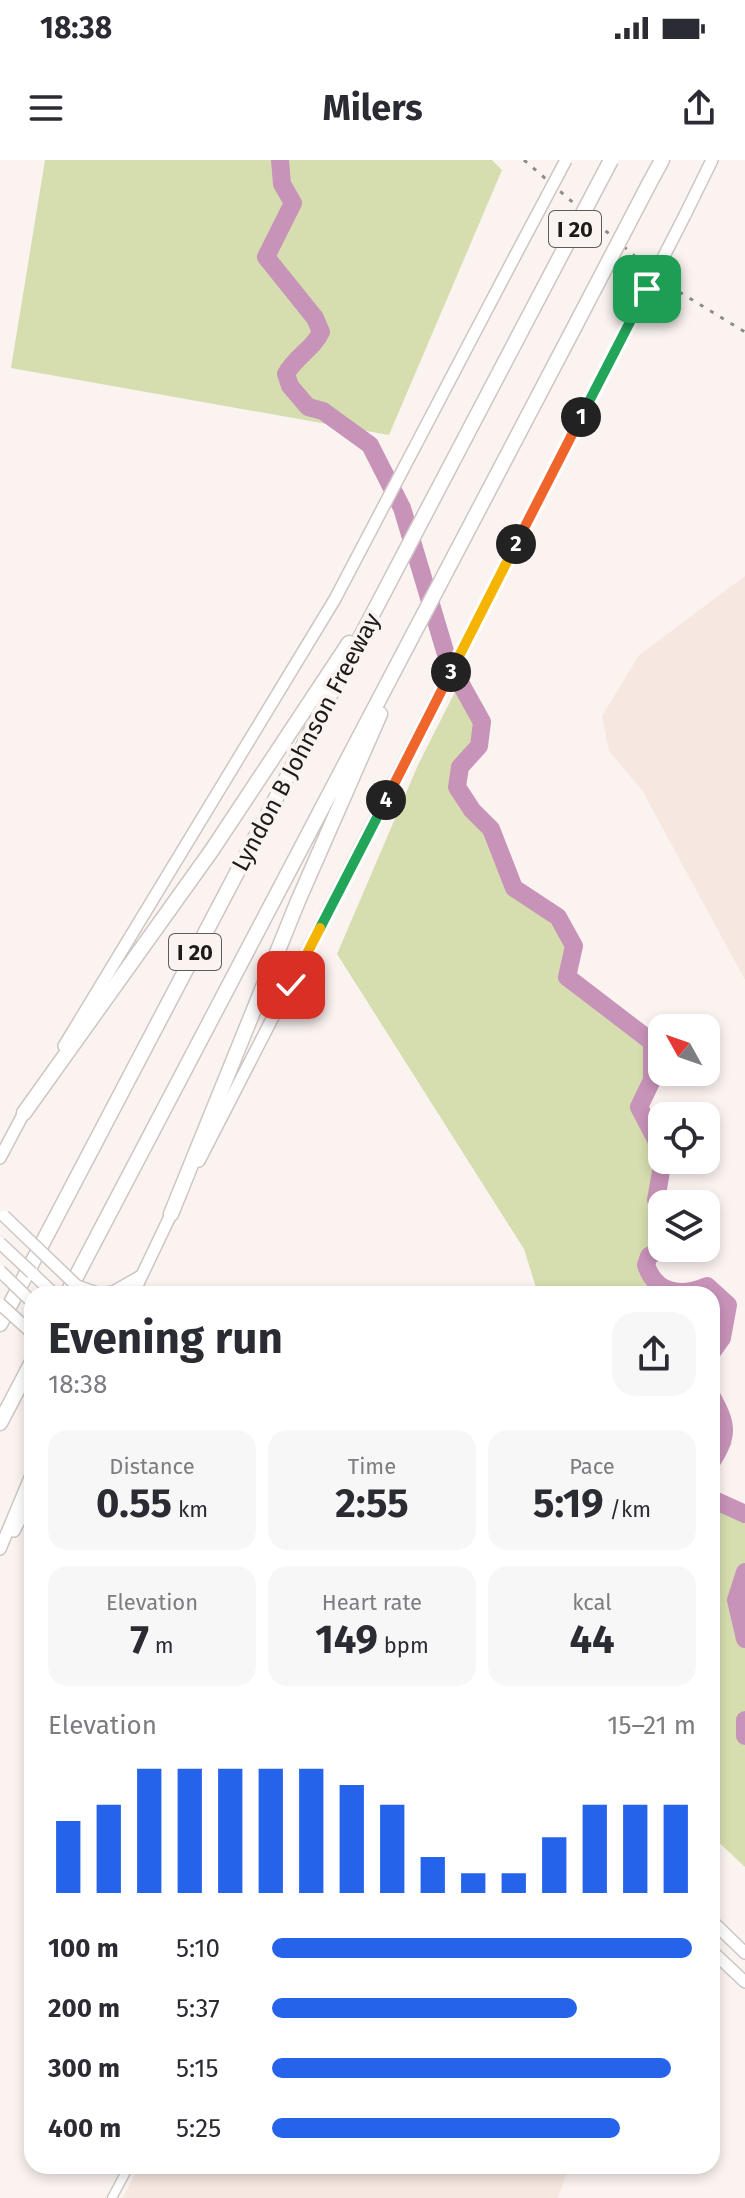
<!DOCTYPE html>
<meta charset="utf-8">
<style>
body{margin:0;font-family:"Fira Sans",sans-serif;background:#f7f7f7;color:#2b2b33;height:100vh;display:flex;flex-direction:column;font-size:30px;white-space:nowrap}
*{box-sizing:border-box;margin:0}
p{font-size:26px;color:#7c7c81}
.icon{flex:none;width:44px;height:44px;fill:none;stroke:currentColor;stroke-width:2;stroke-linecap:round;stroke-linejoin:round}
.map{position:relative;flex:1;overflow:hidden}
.panel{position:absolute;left:24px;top:1126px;width:696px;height:888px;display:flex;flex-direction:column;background:#fff;border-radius:24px;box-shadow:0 4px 12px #0003}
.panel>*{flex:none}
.needle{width:52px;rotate:310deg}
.buttons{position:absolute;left:648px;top:854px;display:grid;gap:16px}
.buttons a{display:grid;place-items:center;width:72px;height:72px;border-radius:16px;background:#fff;box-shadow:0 4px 12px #0003;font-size:40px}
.pin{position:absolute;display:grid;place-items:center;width:68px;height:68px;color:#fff;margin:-34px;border-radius:16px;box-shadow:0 4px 12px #0006}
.km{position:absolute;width:40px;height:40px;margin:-20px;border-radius:50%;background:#222;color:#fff;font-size:22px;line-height:40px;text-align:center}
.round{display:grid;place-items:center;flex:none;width:84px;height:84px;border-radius:24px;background:#f7f7f7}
.summary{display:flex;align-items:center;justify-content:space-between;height:136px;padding:0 24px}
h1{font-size:44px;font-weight:700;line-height:60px}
.metrics{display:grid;grid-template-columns:repeat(3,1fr);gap:12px;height:136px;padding:8px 24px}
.metrics div{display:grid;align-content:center;border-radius:20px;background:#f7f7f7;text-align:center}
.metrics b{font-size:40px;font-weight:700}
.metrics small{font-size:22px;font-weight:400}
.metrics p{font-size:22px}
.chart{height:224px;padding:16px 24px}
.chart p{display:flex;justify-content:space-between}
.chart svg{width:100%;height:144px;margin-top:8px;stroke:#2563eb;stroke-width:6}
ul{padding:0 24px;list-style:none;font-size:26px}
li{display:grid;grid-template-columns:128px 96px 1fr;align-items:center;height:60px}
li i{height:20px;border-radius:10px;background:#2563eb}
.status{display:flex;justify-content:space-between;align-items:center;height:56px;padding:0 40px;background:#fff;direction:ltr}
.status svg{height:22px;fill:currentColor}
header{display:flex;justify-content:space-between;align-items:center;height:104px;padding:0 24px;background:#fff;font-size:36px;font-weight:700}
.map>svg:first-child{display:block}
.built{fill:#f6e7e0}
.green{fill:#d6deaf}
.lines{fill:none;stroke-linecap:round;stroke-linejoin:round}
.river{stroke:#c893b9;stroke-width:18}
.minor-casing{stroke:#cdc6c3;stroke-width:11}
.secondary-casing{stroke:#cdc6c3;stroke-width:14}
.motorway-casing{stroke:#cdc6c3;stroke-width:17}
.minor{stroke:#fff;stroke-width:8}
.secondary{stroke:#fff;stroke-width:11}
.motorway{stroke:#fff;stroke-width:14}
.rail{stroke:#908a88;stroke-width:3;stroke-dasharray:4 8;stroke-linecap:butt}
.secondary-bridge-casing{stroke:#cdc6c3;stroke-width:14;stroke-linecap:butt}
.motorway-bridge-casing{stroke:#cdc6c3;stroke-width:17;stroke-linecap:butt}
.secondary-bridge{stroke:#fff;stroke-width:11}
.motorway-bridge{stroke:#fff;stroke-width:14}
.split-1-casing{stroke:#fff;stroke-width:16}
.split-2-casing{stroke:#fff;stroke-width:16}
.split-3-casing{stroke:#fff;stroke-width:16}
.split-4-casing{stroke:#fff;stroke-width:16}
.split-5-casing{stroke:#fff;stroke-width:16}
.split-6-casing{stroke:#fff;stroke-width:16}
.split-1{stroke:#22a559;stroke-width:10}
.split-2{stroke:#f0652b;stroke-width:10}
.split-3{stroke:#f5b400;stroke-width:10}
.split-4{stroke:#f0652b;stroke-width:10}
.split-5{stroke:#22a559;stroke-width:10}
.split-6{stroke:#f5b400;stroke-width:10}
.labels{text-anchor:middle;stroke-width:8;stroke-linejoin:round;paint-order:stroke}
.shield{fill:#fbf3f0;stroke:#605b5a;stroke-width:2}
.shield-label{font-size:22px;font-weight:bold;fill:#1d1a19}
.street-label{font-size:24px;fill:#1d1a19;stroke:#fbf3f0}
</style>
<div class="status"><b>18:38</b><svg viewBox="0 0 49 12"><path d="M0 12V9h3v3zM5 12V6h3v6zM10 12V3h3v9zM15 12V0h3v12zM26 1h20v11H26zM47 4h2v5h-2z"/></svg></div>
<header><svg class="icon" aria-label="menu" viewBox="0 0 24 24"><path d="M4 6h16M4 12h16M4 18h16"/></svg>Milers<svg class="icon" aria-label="share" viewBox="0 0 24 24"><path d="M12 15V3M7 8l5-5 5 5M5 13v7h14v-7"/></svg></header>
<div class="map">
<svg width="745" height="2038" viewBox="0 0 745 2038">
<rect width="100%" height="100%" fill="#fbf3f0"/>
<path class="built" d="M745,416V820L642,630L609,591L602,556L639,495Z
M139,2006H569L558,2038H123Z"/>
<path class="green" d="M45,0H492L502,10L389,275L11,208Z
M459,524L486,575L482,595L472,603L461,628L465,650L496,683L513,733L543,752L575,796L570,824L610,859L632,867L650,887L655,924L638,953L661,991L652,1043L662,1058V1088H670L647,1105L645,1118L656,1134H538L524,1089L337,794L418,605Z
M712,1140L727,1150L724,1179L712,1202Z
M712,1250L724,1277L732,1284L712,1308Z
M712,1347L745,1360V1423L740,1444L745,1464V1707L712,1676Z"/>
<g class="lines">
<path class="river" d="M280,0L282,24L293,43L266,97L315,158L321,172C314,188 295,197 286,214L290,226L308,247L323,251L370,285L402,348L448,501L482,562L479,586L460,607L457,627L472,650L491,669L514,728L558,757L574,786L567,817L652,882V920L639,947L662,991
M662,1052L656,1040L663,1000
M663,1088L649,1096L646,1105C656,1134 681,1137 707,1126L728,1145L722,1178L712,1192
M712,1237C726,1263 730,1274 712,1301
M712,1339L745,1354
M745,1412L736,1440L745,1479
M745,1560V1576"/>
<g class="minor-casing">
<path id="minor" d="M112,2038L129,2006"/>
</g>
<g class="secondary-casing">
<path id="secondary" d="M685,55L712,0
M64,886L335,439L515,96
M0,998L26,949
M199,1001L609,203
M32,1113L54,1134
M102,1134L113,1132L141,1116
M133,1134L174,1048
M14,1371L32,1336
M0,1389L32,1313
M712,1761L745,1793
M712,1791L745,1822"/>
</g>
<g class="motorway-casing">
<path id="motorway" d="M649,24L662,0
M24,953L212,690L349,483
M171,1054L298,741L380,554
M67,1134L574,168
M0,1164L539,137
M0,1263L32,1202"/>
</g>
<use href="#minor" class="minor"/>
<use href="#secondary" class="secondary"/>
<use href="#motorway" class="motorway"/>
<path class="rail" d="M524,0L668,125L745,172"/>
<g class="secondary-bridge-casing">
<path id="secondary-bridge" d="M515,96L566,0
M609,203L685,55
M4,1056L77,1126L100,1134
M0,1083L32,1113
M0,1111L32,1142
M0,1144L32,1173"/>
</g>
<g class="motorway-bridge-casing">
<path id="motorway-bridge" d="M539,137L611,0
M574,168L649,24"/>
</g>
<use href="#secondary-bridge" class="secondary-bridge"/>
<use href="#motorway-bridge" class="motorway-bridge"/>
</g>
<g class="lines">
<g class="split-1-casing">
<path id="split-1" d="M581,257L647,129"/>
</g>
<g class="split-2-casing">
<path id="split-2" d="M516,384L581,257"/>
</g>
<g class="split-3-casing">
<path id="split-3" d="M451,512L516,384"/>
</g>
<g class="split-4-casing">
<path id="split-4" d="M386,640L451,512"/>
</g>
<g class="split-5-casing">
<path id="split-5" d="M320,768L386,640"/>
</g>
<g class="split-6-casing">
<path id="split-6" d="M291,825L320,768"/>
</g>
<use href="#split-1" class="split-1"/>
<use href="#split-2" class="split-2"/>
<use href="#split-3" class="split-3"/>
<use href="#split-4" class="split-4"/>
<use href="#split-5" class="split-5"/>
<use href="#split-6" class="split-6"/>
</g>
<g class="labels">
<g class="shield">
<rect x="549" y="51" width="52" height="36" rx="6"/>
<rect x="169" y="774" width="52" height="36" rx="6"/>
</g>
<g class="shield-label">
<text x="575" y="77">I 20</text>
<text x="195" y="800">I 20</text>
</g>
<g class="street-label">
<text transform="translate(306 582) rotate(-62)" y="8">Lyndon B Johnson Freeway</text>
</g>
</g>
</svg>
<div class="buttons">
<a><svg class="needle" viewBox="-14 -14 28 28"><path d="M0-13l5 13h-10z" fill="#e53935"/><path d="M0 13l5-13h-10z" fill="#7c7c81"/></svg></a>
<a><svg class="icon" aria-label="locate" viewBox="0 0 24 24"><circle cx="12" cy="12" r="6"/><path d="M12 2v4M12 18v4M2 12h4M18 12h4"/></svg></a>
<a><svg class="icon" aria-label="layers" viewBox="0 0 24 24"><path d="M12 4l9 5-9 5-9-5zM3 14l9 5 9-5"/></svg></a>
</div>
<div class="pin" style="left:647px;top:129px;background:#1e9e55"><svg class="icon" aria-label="arrive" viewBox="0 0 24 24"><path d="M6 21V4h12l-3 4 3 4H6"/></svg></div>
<div class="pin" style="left:291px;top:825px;background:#d93025"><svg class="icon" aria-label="check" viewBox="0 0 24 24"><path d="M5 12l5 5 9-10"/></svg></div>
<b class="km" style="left:581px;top:257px">1</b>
<b class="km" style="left:516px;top:384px">2</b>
<b class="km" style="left:451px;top:512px">3</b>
<b class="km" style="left:386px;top:640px">4</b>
<section class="panel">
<div class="summary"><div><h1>Evening run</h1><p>18:38</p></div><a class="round"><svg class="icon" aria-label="share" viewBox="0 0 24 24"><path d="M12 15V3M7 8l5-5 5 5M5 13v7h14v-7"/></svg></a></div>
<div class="metrics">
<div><p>Distance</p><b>0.55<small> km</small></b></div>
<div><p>Time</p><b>2:55</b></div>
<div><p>Pace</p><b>5:19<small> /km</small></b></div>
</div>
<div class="metrics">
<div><p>Elevation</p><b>7<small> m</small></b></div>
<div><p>Heart rate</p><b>149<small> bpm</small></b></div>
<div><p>kcal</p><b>44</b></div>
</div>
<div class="chart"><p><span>Elevation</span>15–21 m</p>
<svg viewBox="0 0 160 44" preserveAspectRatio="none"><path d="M5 44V22M15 44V17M25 44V6M35 44V6M45 44V6M55 44V6M65 44V6M75 44V11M85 44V17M95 44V33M105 44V38M115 44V38M125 44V27M135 44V17M145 44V17M155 44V17"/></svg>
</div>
<ul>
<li><b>100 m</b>5:10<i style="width:99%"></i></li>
<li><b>200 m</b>5:37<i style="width:72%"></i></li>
<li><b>300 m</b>5:15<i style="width:94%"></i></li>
<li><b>400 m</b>5:25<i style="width:82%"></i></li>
</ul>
</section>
</div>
